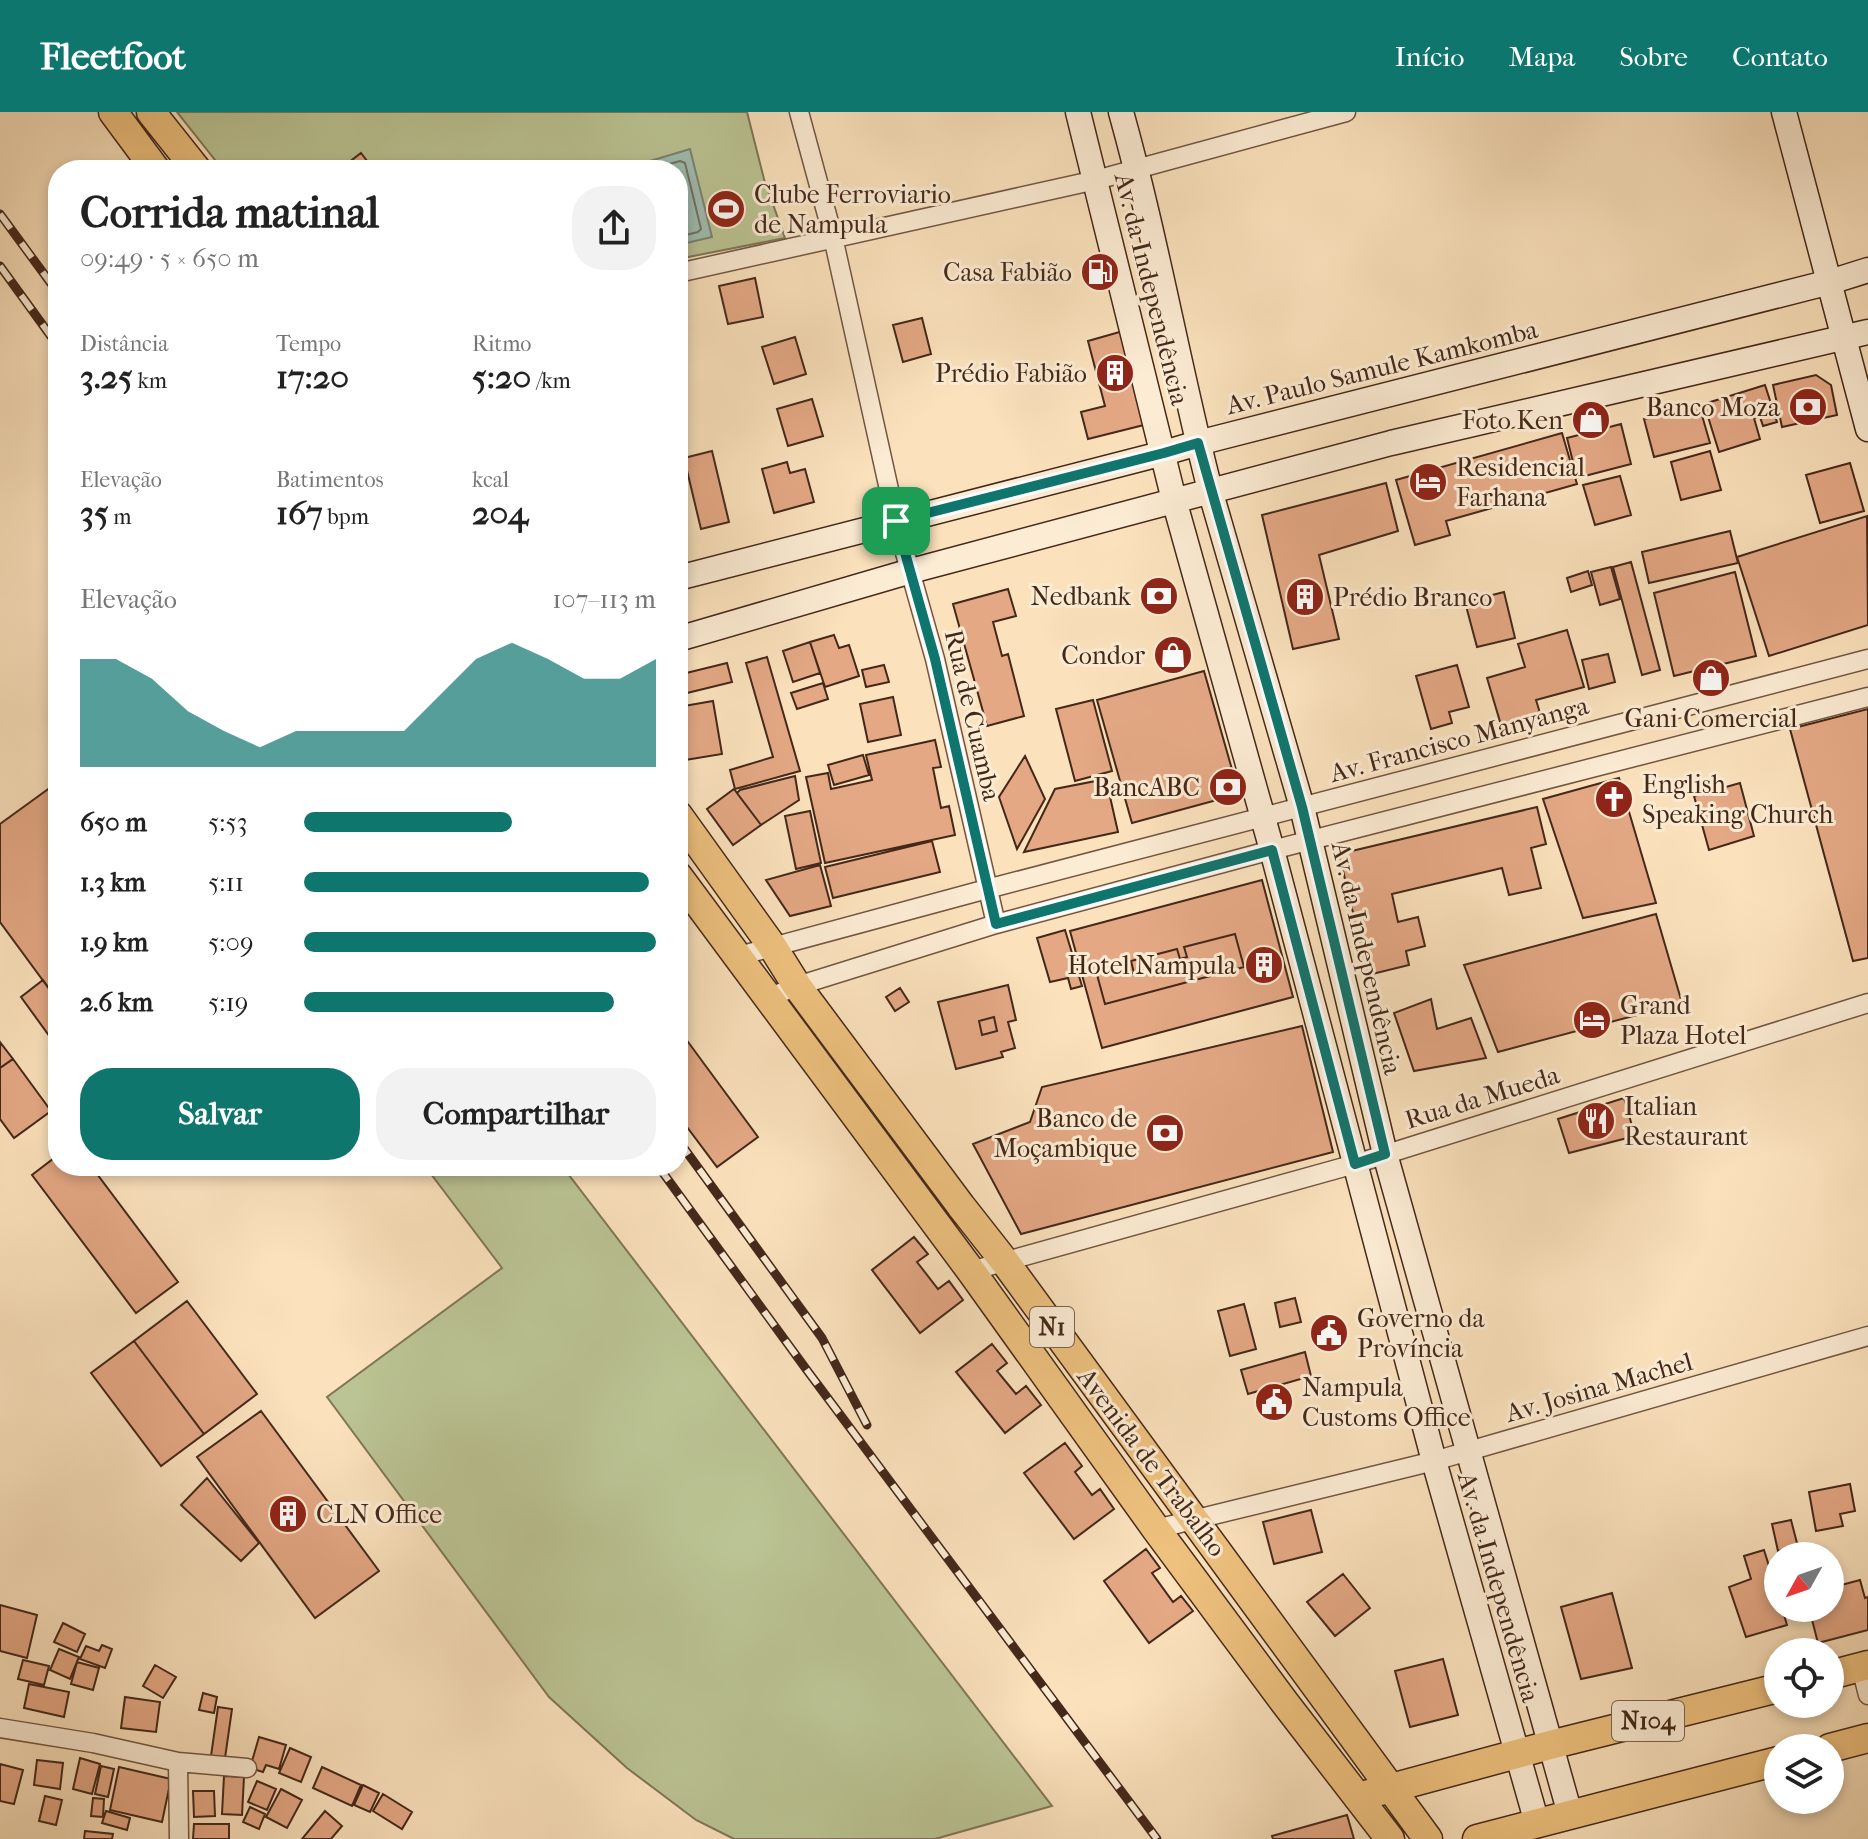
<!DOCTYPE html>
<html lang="pt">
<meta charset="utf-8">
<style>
body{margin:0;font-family:"IM FELL French Canon",serif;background:#f2f2f2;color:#222;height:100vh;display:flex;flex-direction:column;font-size:30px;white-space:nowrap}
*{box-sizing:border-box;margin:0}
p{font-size:26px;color:#767676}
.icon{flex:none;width:44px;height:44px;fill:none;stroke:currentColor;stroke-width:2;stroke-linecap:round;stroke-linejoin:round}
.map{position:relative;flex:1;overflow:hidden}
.sheet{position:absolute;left:48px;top:48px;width:640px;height:1016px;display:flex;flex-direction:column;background:#fff;border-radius:32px;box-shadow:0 4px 12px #0003}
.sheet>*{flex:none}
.needle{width:52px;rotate:230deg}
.controls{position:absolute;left:1764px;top:1430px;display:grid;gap:16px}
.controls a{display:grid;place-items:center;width:80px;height:80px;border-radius:50%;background:#fff;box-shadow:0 4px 12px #0003;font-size:40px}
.pin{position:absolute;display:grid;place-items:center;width:68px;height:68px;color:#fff;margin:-34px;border-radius:16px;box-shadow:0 4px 12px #0006}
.round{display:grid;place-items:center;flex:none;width:84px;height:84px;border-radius:32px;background:#f2f2f2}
.summary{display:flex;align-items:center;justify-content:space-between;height:136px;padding:0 32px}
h1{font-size:44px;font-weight:700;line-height:60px}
.figures{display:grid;grid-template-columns:repeat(3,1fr);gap:12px;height:136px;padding:8px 32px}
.figures div{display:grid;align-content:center}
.figures b{font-size:34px;font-weight:700}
.figures small{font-size:22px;font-weight:400}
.figures p{font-size:22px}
.chart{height:224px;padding:16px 32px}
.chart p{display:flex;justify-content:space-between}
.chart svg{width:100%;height:144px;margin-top:8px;fill:#0f766e;opacity:.7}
.action{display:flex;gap:16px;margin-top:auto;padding:16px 32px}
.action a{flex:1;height:92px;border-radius:32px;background:#0f766e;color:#fff;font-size:32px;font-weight:700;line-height:92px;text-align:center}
.action a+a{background:#f2f2f2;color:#222}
ul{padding:0 32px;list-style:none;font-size:26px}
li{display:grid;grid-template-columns:128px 96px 1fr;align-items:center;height:60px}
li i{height:20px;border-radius:10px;background:#0f766e}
header{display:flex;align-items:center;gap:48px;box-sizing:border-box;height:112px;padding:0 40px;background:#0f766e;color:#fff}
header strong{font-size:38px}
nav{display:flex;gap:44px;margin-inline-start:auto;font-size:28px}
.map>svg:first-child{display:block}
.green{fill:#bbc494;stroke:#807657;stroke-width:2}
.water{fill:#9fbeb2;stroke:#7b8275;stroke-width:2}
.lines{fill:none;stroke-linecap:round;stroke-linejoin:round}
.shore{stroke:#727366;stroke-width:2}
.building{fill:#e4a885;stroke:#44281a;stroke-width:2;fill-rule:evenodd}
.minor-casing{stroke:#725643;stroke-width:21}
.secondary-casing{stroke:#44281a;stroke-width:27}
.primary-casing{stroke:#44281a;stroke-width:31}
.trunk-casing{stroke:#44281a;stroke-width:31}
.minor{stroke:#fcecd4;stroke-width:18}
.secondary{stroke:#fcecd4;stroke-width:24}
.primary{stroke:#eec17e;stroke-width:28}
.trunk{stroke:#eec17e;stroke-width:28}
.rail-casing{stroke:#44281a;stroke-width:9}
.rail{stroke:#fcecd4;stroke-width:6;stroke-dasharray:18;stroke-linecap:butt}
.route-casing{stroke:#fff;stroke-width:16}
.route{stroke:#0f766e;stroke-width:10}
.labels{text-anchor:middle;stroke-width:6;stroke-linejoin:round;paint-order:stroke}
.shield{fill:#fcecd4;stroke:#7b6352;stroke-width:2}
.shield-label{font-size:24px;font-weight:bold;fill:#44281a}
.poi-label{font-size:26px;fill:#44281a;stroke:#fcecd4;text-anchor:start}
.street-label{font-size:26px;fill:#44281a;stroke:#fcecd4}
</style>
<header>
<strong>Fleetfoot</strong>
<nav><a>Início</a><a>Mapa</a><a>Sobre</a><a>Contato</a></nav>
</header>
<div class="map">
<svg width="1868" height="1727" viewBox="0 0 1868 1727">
<rect width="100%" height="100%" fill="#fbe2bd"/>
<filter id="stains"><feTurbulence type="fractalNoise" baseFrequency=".0025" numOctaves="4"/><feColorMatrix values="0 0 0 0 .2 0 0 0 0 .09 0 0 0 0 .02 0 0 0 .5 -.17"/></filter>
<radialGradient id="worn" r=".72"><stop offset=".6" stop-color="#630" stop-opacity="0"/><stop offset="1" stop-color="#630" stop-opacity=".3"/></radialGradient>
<path class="green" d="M177,0H747L764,67L785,126L678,147V58H223Z
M425,1054H562L1052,1694L935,1727H734L696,1708L627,1656L549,1585L327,1285L502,1156Z"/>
<path class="water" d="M690,37L712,125L678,133V58H620Z"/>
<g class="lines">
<path class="shore" d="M649,58L680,49L685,51L701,117L698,120L678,125"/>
</g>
<path class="building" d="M361,41L374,58H339Z
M755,166L763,205L728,212L719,174Z
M922,206L931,242L903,250L893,213Z
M1123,219L1148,312L1088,327L1081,300L1105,294L1088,229Z
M795,225L806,262L774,272L762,235Z
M1816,263L1831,273L1837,303L1782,315L1773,273Z
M1765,273L1777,310L1763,314L1760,305L1754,306L1760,327L1719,340L1704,292Z
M812,287L823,324L788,334L777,297Z
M1699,293L1710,331L1654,345L1644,307Z
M1621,312L1631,352L1577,366L1567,326Z
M1562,321L1577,372L1446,409L1450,423L1415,433L1396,368Z
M712,339L729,410L701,417L684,346Z
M1710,339L1721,378L1681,388L1671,350Z
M787,350L790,361L805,357L814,390L774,401L762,357Z
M1850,351L1864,399L1820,411L1806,363Z
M1620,364L1631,403L1595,413L1583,373Z
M1386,371L1398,419L1319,443L1339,527L1293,537L1262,403Z
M1867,404L1868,513L1769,544L1737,445Z
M1730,419L1738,451L1649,471L1642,440Z
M1631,450L1660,558L1642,563L1613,455Z
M1611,455L1620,487L1600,493L1591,460Z
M1588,459L1592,473L1571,480L1567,466Z
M1735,460L1756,544L1674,564L1654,481Z
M1008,477L1016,504L993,510L1002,544L1008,542L1024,604L987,614L953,492Z
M1504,480L1515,526L1477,535L1465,490Z
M1567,518L1584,575L1536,588L1540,601L1501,613L1487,566L1525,555L1518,532Z
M834,523L839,536L849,533L859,564L825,575L810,530Z
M810,530L820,561L793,570L783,539Z
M1608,542L1615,570L1589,577L1582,548Z
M767,545L800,659L735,677L730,658L773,645L746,551Z
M727,551L732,570L683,582L678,563Z
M884,553L889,570L866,575L862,558Z
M1457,553L1469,595L1449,600L1452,611L1431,617L1416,564Z
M1204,559L1239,682L1132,711L1097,588Z
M823,571L828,587L797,597L791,581Z
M893,585L901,623L868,630L860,592Z
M1093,588L1112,659L1075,669L1056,597Z
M713,589L722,642L679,649L678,595Z
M1868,597V846L1853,849L1790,617Z
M935,628L941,655L933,656L941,696L949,694L955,723L825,751L806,665L828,661L831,677L872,668L866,643Z
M863,643L869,663L834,673L828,653Z
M1025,644L1045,687L1017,737L999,685Z
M795,664L799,688L761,713L737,681L740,678Z
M1619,666L1656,791L1583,806L1543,687Z
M1106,667L1118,720L1024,740L1055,677Z
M58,670V889L0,810V712Z
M1740,671L1754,724L1709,738L1694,684Z
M734,677L761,713L733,733L707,697Z
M1537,695L1546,732L1531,736L1541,776L1509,783L1502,756L1392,782L1398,810L1418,805L1425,834L1406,839L1409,853L1368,863L1339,742Z
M810,699L821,751L796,757L785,704Z
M932,729L940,760L833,786L825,755Z
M820,753L831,794L790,804L766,768Z
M1262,768L1293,885L1102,936L1070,819ZM1235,822L1244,855L1105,892L1096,859L1122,852L1125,863L1134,861L1131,849L1177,837L1180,847L1187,845L1184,835Z
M1656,802L1682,891L1498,940L1464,853Z
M1065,818L1082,874L1071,877L1068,866L1050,870L1037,826Z
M1235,822L1244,855L1105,892L1096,859L1122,852L1125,863L1134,861L1131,849L1177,837L1180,847L1187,845L1184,835Z
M43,868L58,889V936L21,885Z
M1008,873L1016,908L1008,910L1015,936L1001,940L1003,945L956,957L938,890ZM994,905L997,919L982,923L979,909Z
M900,876L909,890L895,899L886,885Z
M1431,887L1437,917L1471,906L1486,946L1414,959L1394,901Z
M994,905L997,919L982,923L979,909Z
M1302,914L1333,1040L1021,1122L973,1032L1030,1010L1042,975Z
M680,919L758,1025L717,1055L678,1003V921Z
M0,930L13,947L0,956Z
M13,947L51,999L14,1026L0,1007V956Z
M1624,986L1635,1024L1569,1041L1558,1007Z
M58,1043V1054H91L178,1170L136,1201L32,1063Z
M914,1125L928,1142L917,1150L938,1177L949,1169L963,1188L920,1221L872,1158Z
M1295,1186L1301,1210L1280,1215L1275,1191Z
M187,1189L257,1282L204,1322L134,1229Z
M1244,1192L1256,1237L1230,1244L1218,1199Z
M134,1229L204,1322L161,1354L91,1261Z
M992,1232L1007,1251L997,1259L1016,1282L1026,1274L1041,1293L1005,1321L956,1260Z
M1305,1240L1311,1264L1248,1282L1241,1258Z
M261,1299L379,1459L315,1506L197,1345Z
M1065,1331L1082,1354L1075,1360L1092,1383L1100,1377L1114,1397L1074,1427L1024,1361Z
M207,1366L259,1431L241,1449L181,1393Z
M1850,1372L1855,1399L1840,1402L1843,1414L1816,1419L1809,1380Z
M1311,1398L1322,1440L1274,1452L1263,1410Z
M1791,1408L1798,1435L1778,1439L1772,1412Z
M1146,1437L1160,1456L1152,1461L1173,1490L1181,1484L1193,1499L1149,1531L1104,1469Z
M1764,1438L1778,1483V1496H1782L1787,1513L1746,1525L1729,1475L1751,1467L1744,1444Z
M1343,1462L1370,1496L1335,1524L1307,1490Z
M1860,1468L1865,1486L1868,1485V1518L1818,1531L1809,1496H1830V1476Z
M1612,1481L1632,1556L1581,1567L1561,1495Z
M0,1493L37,1503L27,1546L0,1539Z
M63,1511L85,1522L77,1540L54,1530Z
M102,1533L112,1537L105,1556L80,1547L86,1534L99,1539Z
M59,1537L79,1545L70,1567L50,1558Z
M1443,1547L1458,1603L1410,1615L1395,1559Z
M23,1548L49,1554L44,1573L18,1567Z
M77,1550L99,1556L93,1578L71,1572Z
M155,1553L176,1565L163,1586L143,1574Z
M29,1572L69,1580L64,1605L24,1596Z
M203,1581L217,1585L214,1601L199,1598Z
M125,1585L160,1590L156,1620L121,1616Z
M218,1595L232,1597L225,1646L211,1644Z
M259,1625L286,1633L279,1657L266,1653L263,1660L250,1656Z
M290,1636L311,1645L301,1670L279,1661Z
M80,1646L100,1652L92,1682L73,1677Z
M37,1648L63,1651L60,1677L34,1673Z
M0,1652L23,1658L14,1692L0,1689Z
M101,1654L114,1657L108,1685L95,1682Z
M119,1655L171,1667L162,1710L110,1698Z
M322,1655L361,1673L352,1694L313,1676Z
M224,1664L244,1665L242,1703L222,1702Z
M257,1669L276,1677L267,1698L248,1690Z
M363,1673L379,1681L370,1700L354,1693Z
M281,1677L302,1688L287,1716L266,1705Z
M193,1679H214L215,1704L194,1705Z
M383,1682L412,1700L402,1717L373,1699Z
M45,1684L62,1688L56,1713L39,1709Z
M93,1686L104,1687L103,1705L91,1704Z
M250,1695L265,1702L259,1717L243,1710Z
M106,1699L130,1706L127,1718L102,1711Z
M325,1699L342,1714L331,1727H302Z
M1347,1703L1354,1727H1273L1272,1724Z
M194,1712H229V1727H193Z
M85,1719L113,1722L112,1727H84Z"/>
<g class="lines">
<g class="minor-casing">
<path id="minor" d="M799,0L833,125L896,409L935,547L996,812
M678,161L1096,68L1346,0
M739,844L987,777L1868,547
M768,886L797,874L996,812L1272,738L1868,585
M971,1159L1355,1052L1868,891
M1156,1417L1434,1349L1868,1224
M1861,1555L1868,1583
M0,1616L93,1631L178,1650L247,1656
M178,1650L179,1727"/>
</g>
<g class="secondary-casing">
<path id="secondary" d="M1078,0L1174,388L1272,738L1434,1349L1537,1711
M1121,0C1156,125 1178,253 1210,378L1302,695L1385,1042L1570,1702
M1784,0L1868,317
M678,466L1164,341L1198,331L1830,170L1868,158
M678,527L911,459L1391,331L1868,220"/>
</g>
<g class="primary-casing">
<path id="primary" d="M1830,1563L1868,1553
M1830,1636L1868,1626
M1358,1685L1550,1633L1778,1576
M1477,1727L1778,1649"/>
</g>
<g class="trunk-casing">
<path id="trunk" d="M113,0L156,58
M151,0L197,58
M678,703L772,834L797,874L961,1094L1005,1150L1428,1727
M678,764L971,1159L1156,1417L1285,1591L1390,1727"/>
</g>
<use href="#minor" class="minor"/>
<use href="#secondary" class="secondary"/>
<use href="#primary" class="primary"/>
<use href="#trunk" class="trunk"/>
<g class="rail-casing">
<path id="rail" d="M0,102L58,181
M0,154L58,234
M678,1028L822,1226L867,1313
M658,1054L809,1261L1157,1727"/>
</g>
<use href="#rail" class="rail"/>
</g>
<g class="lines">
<g class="route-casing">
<path id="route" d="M1198,331L1302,695L1385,1042L1355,1052L1272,738L996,812L935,547L896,409L1164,341Z"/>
</g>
<use href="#route" class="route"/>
</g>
<defs>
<g id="stadium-disc" transform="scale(2)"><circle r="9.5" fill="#8f2418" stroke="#fcecd4"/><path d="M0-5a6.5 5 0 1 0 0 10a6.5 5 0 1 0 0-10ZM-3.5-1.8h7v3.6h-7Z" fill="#fff"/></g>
<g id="fuel-disc" transform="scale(2)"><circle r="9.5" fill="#8f2418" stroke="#fcecd4"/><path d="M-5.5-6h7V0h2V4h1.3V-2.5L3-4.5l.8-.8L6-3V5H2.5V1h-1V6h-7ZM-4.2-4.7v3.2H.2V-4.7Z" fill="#fff"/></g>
<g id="building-disc" transform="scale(2)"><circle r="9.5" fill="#8f2418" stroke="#fcecd4"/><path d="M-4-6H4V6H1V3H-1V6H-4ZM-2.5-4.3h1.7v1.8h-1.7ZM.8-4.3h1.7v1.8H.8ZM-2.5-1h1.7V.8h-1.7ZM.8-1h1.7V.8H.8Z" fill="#fff"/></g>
<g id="bank-disc" transform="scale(2)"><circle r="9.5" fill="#8f2418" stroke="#fcecd4"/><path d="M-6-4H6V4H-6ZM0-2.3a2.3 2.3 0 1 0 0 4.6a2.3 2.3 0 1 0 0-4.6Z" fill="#fff"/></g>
<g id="shop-disc" transform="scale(2)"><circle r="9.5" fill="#8f2418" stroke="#fcecd4"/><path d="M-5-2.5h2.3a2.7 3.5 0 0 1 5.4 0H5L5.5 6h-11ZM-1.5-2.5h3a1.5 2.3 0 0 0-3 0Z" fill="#fff"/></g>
<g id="hotel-disc" transform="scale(2)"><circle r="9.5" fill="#8f2418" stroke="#fcecd4"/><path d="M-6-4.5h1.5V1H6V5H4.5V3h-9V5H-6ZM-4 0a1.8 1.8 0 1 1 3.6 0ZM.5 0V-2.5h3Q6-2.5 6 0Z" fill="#fff"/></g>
<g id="church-disc" transform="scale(2)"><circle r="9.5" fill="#8f2418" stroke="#fcecd4"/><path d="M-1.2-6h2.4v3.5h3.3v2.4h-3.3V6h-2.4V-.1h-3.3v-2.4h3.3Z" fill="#fff"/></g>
<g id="restaurant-disc" transform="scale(2)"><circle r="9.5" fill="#8f2418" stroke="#fcecd4"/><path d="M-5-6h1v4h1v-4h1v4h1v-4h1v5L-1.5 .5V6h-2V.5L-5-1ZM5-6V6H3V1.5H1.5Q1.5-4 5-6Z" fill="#fff"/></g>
<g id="civic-disc" transform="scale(2)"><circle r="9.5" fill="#8f2418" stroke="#fcecd4"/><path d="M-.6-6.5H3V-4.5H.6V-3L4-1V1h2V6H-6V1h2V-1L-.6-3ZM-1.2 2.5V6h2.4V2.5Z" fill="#fff"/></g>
</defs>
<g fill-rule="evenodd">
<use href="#stadium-disc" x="726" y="97"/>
<use href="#fuel-disc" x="1100" y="160"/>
<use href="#building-disc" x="1115" y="261"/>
<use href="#bank-disc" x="1808" y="295"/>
<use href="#shop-disc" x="1591" y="308"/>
<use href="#hotel-disc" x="1428" y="370"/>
<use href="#bank-disc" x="1159" y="484"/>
<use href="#building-disc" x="1305" y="485"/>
<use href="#shop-disc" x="1173" y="543"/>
<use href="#shop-disc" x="1711" y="566"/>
<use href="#bank-disc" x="1228" y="675"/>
<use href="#church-disc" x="1614" y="687"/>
<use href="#building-disc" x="1264" y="853"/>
<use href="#hotel-disc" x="1592" y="908"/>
<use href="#restaurant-disc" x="1596" y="1009"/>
<use href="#bank-disc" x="1165" y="1021"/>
<use href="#civic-disc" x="1329" y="1221"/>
<use href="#civic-disc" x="1274" y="1290"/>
<use href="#building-disc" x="288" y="1402"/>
</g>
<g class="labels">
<g class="shield">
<rect x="1030" y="1195" width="44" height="40" rx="6"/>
<rect x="1612" y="1589" width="72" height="40" rx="6"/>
</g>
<g class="shield-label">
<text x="1052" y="1223">N1</text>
<text x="1648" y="1617">N104</text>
</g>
<g class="poi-label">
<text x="754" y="91">Clube Ferroviario<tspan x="754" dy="30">de Nampula</tspan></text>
<text x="1072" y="169" text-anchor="end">Casa Fabião</text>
<text x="1087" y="270" text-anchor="end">Prédio Fabião</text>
<text x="1780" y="304" text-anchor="end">Banco Moza</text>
<text x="1563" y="317" text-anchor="end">Foto Ken</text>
<text x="1456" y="364">Residencial<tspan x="1456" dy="30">Farhana</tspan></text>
<text x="1131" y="493" text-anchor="end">Nedbank</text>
<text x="1333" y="494">Prédio Branco</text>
<text x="1145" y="552" text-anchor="end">Condor</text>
<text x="1711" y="615" text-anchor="middle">Gani Comercial</text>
<text x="1642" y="681">English<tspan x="1642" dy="30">Speaking Church</tspan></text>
<text x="1200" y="684" text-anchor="end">BancABC</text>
<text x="1236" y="862" text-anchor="end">Hotel Nampula</text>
<text x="1620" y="902">Grand<tspan x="1620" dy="30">Plaza Hotel</tspan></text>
<text x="1624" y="1003">Italian<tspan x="1624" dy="30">Restaurant</tspan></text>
<text x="1137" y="1015" text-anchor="end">Banco de<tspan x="1137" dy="30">Moçambique</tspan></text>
<text x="1357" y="1215">Governo da<tspan x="1357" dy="30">Província</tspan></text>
<text x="1302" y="1284">Nampula<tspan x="1302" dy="30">Customs Office</tspan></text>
<text x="316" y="1411">CLN Office</text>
</g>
<g class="street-label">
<text transform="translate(1152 177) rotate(76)" y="9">Av. da Independência</text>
<text transform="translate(1382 255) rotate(-14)" y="9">Av. Paulo Samule Kamkomba</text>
<text transform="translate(973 603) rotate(77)" y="9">Rua de Cuamba</text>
<text transform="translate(1459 627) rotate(-15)" y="9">Av. Francisco Manyanga</text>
<text transform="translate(1367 846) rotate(77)" y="9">Av. da Independência</text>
<text transform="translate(1482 985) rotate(-17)" y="9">Rua da Mueda</text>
<text transform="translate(1599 1275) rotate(-16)" y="9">Av. Josina Machel</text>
<text transform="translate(1152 1350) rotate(53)" y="9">Avenida de Trabalho</text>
<text transform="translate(1499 1475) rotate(74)" y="9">Av. da Independência</text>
</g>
</g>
<rect width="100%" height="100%" filter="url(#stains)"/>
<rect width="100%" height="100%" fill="url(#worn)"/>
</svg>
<div class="controls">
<a><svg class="needle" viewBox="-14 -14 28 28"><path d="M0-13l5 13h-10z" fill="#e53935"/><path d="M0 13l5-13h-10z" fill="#767676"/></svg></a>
<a><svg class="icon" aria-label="locate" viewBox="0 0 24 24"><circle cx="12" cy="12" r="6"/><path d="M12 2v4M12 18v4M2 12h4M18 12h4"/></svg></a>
<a><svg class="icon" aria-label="layers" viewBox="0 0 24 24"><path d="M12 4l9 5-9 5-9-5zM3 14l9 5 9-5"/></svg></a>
</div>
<div class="pin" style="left:896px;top:409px;background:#1e9e55"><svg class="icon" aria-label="arrive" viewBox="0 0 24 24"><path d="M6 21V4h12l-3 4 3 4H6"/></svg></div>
<section class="sheet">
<div class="summary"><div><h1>Corrida matinal</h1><p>09:49 · 5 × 650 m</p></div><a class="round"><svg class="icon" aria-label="share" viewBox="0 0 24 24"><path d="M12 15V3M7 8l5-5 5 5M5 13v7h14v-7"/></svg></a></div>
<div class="figures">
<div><p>Distância</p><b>3.25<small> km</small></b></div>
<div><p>Tempo</p><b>17:20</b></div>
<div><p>Ritmo</p><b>5:20<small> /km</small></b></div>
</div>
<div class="figures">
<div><p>Elevação</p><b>35<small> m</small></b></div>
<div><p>Batimentos</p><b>167<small> bpm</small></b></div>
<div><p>kcal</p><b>204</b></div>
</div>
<div class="chart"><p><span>Elevação</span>107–113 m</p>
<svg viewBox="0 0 160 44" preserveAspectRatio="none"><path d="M0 44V11L10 11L20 17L30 27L40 33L50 38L60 33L70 33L80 33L90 33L100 22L110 11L120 6L130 11L140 17L150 17L160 11V44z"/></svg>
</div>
<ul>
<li><b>650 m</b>5:53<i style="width:59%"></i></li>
<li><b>1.3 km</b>5:11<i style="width:98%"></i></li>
<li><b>1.9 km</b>5:09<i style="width:100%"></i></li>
<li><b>2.6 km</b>5:19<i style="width:88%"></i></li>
</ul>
<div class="action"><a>Salvar</a><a>Compartilhar</a></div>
</section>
</div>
